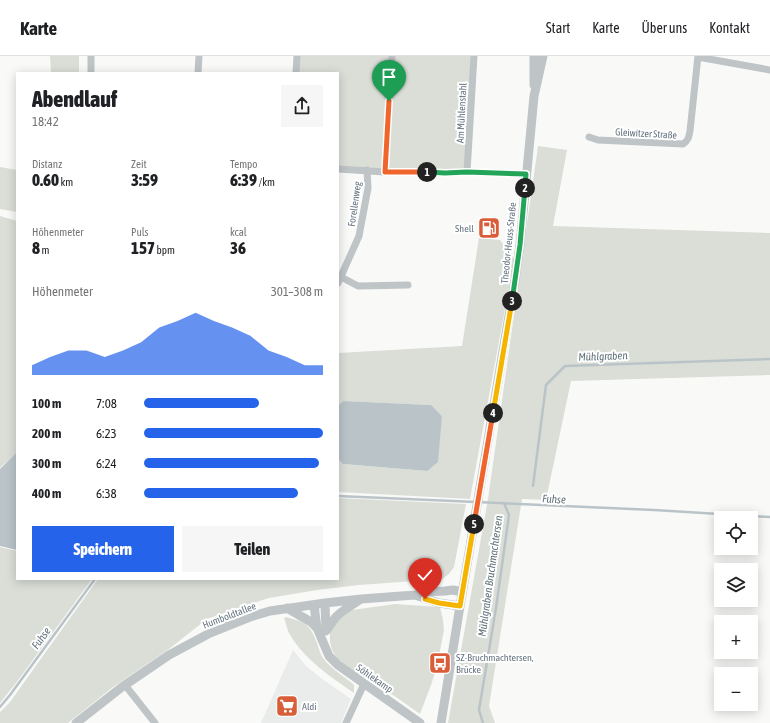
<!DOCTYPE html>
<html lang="de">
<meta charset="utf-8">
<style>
body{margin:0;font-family:"Asap Condensed",sans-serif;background:#f6f6f6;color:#202124;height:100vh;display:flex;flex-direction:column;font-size:15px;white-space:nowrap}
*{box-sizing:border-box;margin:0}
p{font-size:13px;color:#757577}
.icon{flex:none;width:22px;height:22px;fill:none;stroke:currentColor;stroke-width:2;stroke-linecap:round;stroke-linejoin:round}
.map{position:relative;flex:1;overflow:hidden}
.drawer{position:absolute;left:16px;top:16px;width:323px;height:508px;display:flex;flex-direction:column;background:#fff;border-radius:0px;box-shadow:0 2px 10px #0003}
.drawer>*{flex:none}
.tools{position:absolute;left:714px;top:455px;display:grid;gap:8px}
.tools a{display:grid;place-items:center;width:44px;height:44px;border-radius:0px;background:#fff;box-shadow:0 2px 10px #0003;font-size:20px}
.pin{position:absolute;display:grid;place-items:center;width:34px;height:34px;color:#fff;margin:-41px -17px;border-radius:50% 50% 50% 0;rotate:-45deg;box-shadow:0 0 4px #0007}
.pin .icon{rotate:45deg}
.km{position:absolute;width:20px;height:20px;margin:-10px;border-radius:50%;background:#222;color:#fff;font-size:11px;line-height:20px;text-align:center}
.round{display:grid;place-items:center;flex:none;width:42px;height:42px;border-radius:0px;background:#f6f6f6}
.overview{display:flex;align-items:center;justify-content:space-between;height:68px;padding:0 16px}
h1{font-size:22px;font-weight:800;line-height:30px}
.metrics{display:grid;grid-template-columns:repeat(3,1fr);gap:6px;height:68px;padding:4px 16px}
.metrics div{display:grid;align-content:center}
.metrics b{font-size:17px;font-weight:800}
.metrics small{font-size:11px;font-weight:400}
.metrics p{font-size:11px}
.chart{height:112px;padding:8px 16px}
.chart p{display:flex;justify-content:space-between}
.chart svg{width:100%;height:72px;margin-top:4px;fill:#2563eb;opacity:.7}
.cta{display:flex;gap:8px;margin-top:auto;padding:8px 16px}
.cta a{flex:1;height:46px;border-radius:0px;background:#2563eb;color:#fff;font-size:16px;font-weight:800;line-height:46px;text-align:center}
.cta a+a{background:#f6f6f6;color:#202124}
ul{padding:0 16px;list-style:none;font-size:13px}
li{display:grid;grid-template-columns:64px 48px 1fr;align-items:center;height:30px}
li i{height:10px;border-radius:5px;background:#2563eb}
header{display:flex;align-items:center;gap:24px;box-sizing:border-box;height:56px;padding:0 20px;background:#fff;border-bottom:1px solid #e0e0e0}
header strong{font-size:19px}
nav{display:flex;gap:22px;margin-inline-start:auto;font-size:14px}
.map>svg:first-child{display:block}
.built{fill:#eaebeb}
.green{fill:#daded7}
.water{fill:#bac4c8}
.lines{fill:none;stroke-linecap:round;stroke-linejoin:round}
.stream{stroke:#bac4c8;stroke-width:2.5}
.minor{stroke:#bfc4c7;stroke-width:7}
.tertiary{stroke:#bfc4c7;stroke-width:9}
.split-1-casing{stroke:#fff;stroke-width:8}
.split-2-casing{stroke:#fff;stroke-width:8}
.split-3-casing{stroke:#fff;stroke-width:8}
.split-4-casing{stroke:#fff;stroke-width:8}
.split-5-casing{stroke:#fff;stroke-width:8}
.split-6-casing{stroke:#fff;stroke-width:8}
.split-1{stroke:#f0652b;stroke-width:5}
.split-2{stroke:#22a559;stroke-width:5}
.split-3{stroke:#22a559;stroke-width:5}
.split-4{stroke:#f5b400;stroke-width:5}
.split-5{stroke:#f0652b;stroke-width:5}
.split-6{stroke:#f5b400;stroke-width:5}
.labels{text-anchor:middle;stroke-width:4;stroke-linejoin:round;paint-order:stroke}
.street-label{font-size:10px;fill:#667581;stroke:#fff}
.poi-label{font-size:10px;fill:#667581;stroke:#fff;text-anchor:start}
.water-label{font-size:11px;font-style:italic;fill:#61737a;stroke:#fff}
</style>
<header>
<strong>Karte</strong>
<nav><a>Start</a><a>Karte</a><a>Über uns</a><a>Kontakt</a></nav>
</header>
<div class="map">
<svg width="770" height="667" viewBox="0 0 770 667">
<rect width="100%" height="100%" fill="#f9faf8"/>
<path class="built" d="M293,594L306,610L321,622L351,643L341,667H261Z"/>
<path class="green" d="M50,0H79V17H51Z
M297,0H474L467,116L338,113V17H296Z
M538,90L567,94L553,170L770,177V319L571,325L546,444L522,443L489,650L495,667H448L488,443Z
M0,111L17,114V156L0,153Z
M0,160L17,165V396L0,412Z
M479,182L500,184L512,200L514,204L470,443L338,436V403L343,408L427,415L442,360L430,349L343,345L338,350V297L462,290Z
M338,442L466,448L454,511L449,518L442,523L359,529L317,534L269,542L250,548L207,563L169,593L113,631L68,667H0V656L10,646L98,523H338Z
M0,491L17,495V523H92L16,627L0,647Z
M395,548L440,551L443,564L444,574L437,610L431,629L420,658L396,641L349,612L337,602L332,594L330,586V577L341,560L352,554Z
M286,561C305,566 310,568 317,587C319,592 320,598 323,602C331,613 344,620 354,629V637C331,621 305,604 290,579C287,574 286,567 284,562Z"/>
<path class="water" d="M343,345L431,349L442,360L438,406L427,415L343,408L338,403V350Z
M17,396V494L0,490V413Z"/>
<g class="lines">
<path class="stream" d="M533,430L546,329L565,310L770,303
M338,440L654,454L770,461
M0,651L10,639L95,523
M483,667L479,654L496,552L509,459L504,447"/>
<path class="minor" d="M698,1L770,14
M91,17V0
M198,17L199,0
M296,17L297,0
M589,81L598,84L683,88C688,85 689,81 690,75L698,0
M338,113L385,116L445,117L467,116L526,118
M385,116L392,0
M467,116L474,0
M341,221L358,230L408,229
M338,227L359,180L368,132L367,114
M125,629L155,667
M346,667L364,628"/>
<path class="tertiary" d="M534,0V29
M415,539L439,547L460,550
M325,547L326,575
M314,549L317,572L329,600L338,609L420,667
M287,552L311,566L317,572
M327,574C330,569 333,564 337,560C344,553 353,549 361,543
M76,667L122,631L169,599L210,577L250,561L270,555L325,547L361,543L415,539L425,536L445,535L453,534L462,536
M441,667L460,550L515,224L520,189L534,40L543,0"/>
</g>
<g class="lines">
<g class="split-1-casing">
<path id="split-1" d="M389,45L385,116H427"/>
</g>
<g class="split-2-casing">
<path id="split-2" d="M427,116L445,117L467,116L526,118L525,132"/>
</g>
<g class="split-3-casing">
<path id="split-3" d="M512,245L520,189L525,132"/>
</g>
<g class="split-4-casing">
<path id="split-4" d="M493,357L512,245"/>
</g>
<g class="split-5-casing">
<path id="split-5" d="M474,468L493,357"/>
</g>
<g class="split-6-casing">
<path id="split-6" d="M425,543L439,547L460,550L474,468"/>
</g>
<use href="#split-1" class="split-1"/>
<use href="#split-2" class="split-2"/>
<use href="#split-3" class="split-3"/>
<use href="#split-4" class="split-4"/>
<use href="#split-5" class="split-5"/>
<use href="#split-6" class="split-6"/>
</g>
<defs>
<g id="fuel-square" transform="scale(1.15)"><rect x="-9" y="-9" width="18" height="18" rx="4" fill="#d95d38" stroke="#fff"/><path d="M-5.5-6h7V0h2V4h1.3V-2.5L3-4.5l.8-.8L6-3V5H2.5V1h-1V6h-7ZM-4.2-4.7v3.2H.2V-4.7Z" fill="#fff"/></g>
<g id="bus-square" transform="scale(1.15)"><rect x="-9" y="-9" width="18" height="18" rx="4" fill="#d95d38" stroke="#fff"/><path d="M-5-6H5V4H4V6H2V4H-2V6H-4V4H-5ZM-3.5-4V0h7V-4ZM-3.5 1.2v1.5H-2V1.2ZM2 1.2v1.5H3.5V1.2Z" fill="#fff"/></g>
<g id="supermarket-square" transform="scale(1.15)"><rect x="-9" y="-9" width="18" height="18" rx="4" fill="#d95d38" stroke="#fff"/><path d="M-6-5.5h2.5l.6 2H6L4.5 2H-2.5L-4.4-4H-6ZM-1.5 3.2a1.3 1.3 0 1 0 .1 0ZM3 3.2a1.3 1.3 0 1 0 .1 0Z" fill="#fff"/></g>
</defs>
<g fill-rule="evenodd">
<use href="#fuel-square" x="489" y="172"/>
<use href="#bus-square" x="440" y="607"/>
<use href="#supermarket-square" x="287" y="650"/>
</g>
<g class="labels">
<g class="street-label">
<text transform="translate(461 57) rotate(-87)" y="4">Am Mühlenstahl</text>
<text transform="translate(646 77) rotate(3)" y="4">Gleiwitzer Straße</text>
<text transform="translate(354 148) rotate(-82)" y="4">Forellenweg</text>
<text transform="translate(508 187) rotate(-84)" y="4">Theodor-Heuss-Straße</text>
<text transform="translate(229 559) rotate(-21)" y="4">Humboldtallee</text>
<text transform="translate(375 622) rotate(35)" y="4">Söhlekamp</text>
</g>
<g class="poi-label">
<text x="474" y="176" text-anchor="end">Shell</text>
<text x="456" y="605">SZ-Bruchmachtersen,<tspan x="456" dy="12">Brücke</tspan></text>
<text x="302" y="654">Aldi</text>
</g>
<g class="water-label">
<text transform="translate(603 300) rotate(-2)" y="4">Mühlgraben</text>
<text transform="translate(554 443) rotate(3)" y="4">Fuhse</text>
<text transform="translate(490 520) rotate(-82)" y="4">Mühlgraben Bruchmachtersen</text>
<text transform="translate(41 582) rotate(-54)" y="4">Fuhse</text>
</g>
</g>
</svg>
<div class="tools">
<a><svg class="icon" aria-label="locate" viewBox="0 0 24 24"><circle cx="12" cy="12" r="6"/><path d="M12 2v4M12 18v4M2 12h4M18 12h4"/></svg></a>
<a><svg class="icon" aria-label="layers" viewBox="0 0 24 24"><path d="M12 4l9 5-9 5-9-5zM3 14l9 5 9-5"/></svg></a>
<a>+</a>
<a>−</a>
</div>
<div class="pin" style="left:389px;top:45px;background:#1e9e55"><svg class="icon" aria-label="arrive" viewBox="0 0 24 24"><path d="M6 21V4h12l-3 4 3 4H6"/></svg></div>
<div class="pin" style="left:425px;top:543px;background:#d93025"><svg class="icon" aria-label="check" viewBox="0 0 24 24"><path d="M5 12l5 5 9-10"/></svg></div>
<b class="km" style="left:427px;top:116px">1</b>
<b class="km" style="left:525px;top:132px">2</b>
<b class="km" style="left:512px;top:245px">3</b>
<b class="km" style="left:493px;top:357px">4</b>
<b class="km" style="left:474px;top:468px">5</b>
<section class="drawer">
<div class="overview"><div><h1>Abendlauf</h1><p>18:42</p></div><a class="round"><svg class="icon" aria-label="share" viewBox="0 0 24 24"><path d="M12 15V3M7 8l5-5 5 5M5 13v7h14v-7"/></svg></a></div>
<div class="metrics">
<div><p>Distanz</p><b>0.60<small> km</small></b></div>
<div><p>Zeit</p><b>3:59</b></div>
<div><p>Tempo</p><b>6:39<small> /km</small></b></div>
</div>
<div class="metrics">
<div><p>Höhenmeter</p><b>8<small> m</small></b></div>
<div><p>Puls</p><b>157<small> bpm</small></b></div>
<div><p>kcal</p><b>36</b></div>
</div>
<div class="chart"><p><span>Höhenmeter</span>301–308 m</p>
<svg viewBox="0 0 160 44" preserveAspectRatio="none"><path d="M0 44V38L10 33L20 29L30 29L40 33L50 29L60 24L70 15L80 11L90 6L100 11L110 15L120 20L130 29L140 33L150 38L160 38V44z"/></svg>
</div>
<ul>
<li><b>100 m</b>7:08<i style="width:64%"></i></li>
<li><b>200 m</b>6:23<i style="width:100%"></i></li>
<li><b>300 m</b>6:24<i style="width:98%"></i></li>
<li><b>400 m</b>6:38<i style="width:86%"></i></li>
</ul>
<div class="cta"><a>Speichern</a><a>Teilen</a></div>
</section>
</div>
